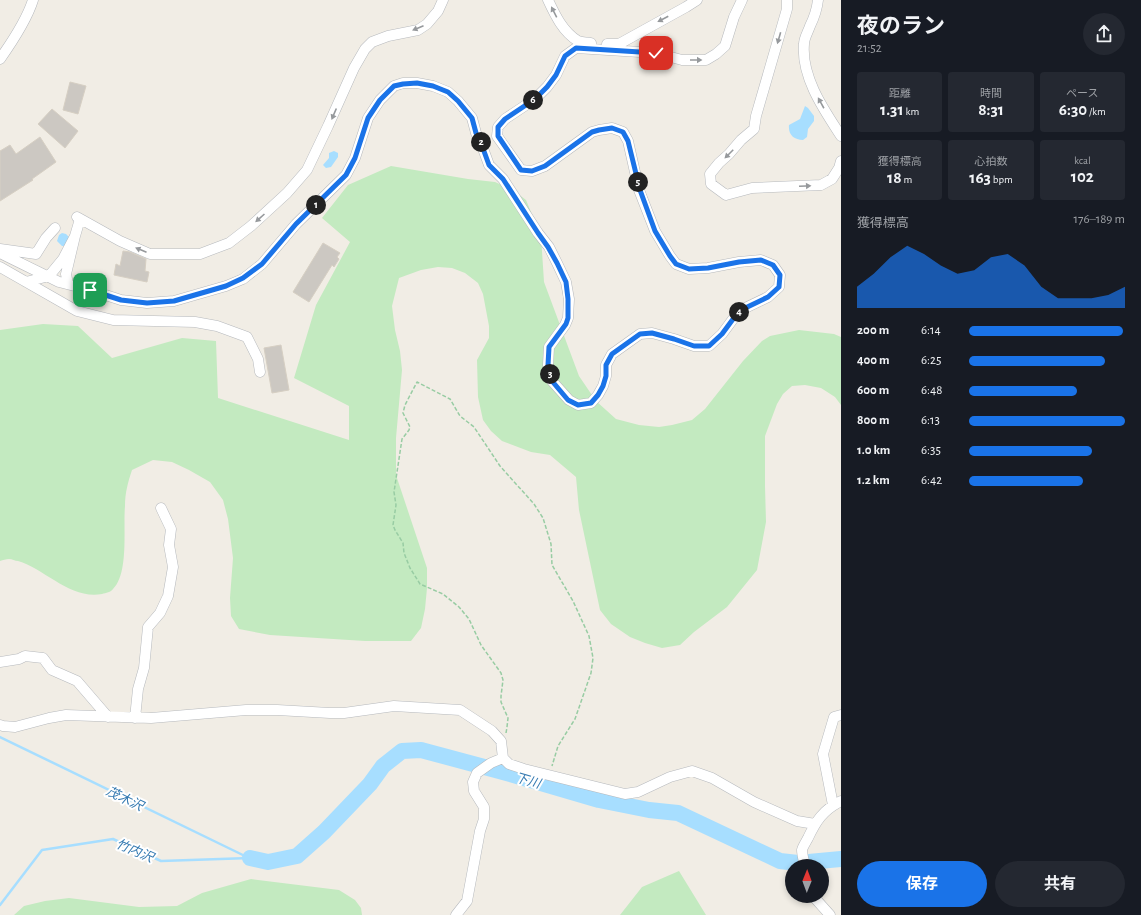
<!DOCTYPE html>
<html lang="ja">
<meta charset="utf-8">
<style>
body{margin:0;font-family:"Alegreya Sans","Noto Sans JP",sans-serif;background:#242831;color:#f1f3f6;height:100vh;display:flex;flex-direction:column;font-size:15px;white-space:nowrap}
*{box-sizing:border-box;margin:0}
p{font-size:13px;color:#9ea1a6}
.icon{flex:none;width:22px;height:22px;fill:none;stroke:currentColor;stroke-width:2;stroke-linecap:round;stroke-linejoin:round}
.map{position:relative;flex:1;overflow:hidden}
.panel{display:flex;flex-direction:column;background:#171b24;width:300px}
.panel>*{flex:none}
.needle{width:26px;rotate:1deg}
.fabs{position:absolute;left:785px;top:859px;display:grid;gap:8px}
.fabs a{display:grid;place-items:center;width:44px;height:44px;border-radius:50%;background:#171b24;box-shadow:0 2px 6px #0003;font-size:20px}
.pin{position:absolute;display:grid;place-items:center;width:34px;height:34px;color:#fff;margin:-17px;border-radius:8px;box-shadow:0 2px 6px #0006}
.km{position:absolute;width:20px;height:20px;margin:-10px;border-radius:50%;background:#222;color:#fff;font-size:11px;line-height:20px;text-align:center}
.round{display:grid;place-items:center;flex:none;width:42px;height:42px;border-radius:21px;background:#242831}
.summary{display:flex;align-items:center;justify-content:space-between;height:68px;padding:0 16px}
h1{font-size:22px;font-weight:700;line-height:30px}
.metrics{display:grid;grid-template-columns:repeat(3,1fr);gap:6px;height:68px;padding:4px 16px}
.metrics div{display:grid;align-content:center;border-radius:4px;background:#242831;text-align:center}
.metrics b{font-size:17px;font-weight:700}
.metrics small{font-size:11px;font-weight:400}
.metrics p{font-size:11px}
.chart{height:112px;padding:8px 16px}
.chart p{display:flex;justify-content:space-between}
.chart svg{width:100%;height:72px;margin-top:4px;fill:#1a73e8;opacity:.7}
.action{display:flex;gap:8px;margin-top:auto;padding:8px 16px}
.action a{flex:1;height:46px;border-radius:24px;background:#1a73e8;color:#fff;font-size:16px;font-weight:700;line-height:46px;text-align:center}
.action a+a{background:#242831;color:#f1f3f6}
ul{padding:0 16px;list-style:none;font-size:13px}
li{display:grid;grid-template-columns:64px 48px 1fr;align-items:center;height:30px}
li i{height:10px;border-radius:5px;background:#1a73e8}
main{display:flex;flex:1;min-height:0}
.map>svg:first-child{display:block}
.green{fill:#c3eac0}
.water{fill:#a7deff}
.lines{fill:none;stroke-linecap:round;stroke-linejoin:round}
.stream{stroke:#a7deff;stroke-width:2.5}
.river{stroke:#a7deff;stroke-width:16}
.building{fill:#ccc8c2;stroke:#d6cfc3}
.minor-casing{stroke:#b6b9bd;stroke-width:11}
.path{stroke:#98cca3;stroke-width:1.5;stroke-dasharray:4 2;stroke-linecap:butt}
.minor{stroke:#fff;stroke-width:10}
.oneway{fill:#96999c}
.route-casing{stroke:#fff;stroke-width:8}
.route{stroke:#1a73e8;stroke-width:5}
.labels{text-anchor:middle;stroke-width:4;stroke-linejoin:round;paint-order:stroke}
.water-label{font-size:13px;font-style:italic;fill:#367bb2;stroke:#fff}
</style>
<main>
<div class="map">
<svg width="841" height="915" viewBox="0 0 841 915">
<rect width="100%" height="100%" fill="#f1ede5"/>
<path class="green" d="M391,166L468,179L495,182L513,190L526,200L541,236L544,282L579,376L596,401L616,419L639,425L659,427L672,425L692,420L705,409L743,361L762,341L770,336L799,330L834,334L841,337V405L835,397L821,388L805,385L792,386L783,394L777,404L765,436V486L766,522L757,570L727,607L694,632L680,645L662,648L645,643L630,637L611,624L600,610L579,510L576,477L550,455L531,452L502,441L491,431L483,420L478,397L477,360L489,338V326L483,294L478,283L465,273L452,268L438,267L421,270L399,278L392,306L395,330L400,351L402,370L396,438V475L427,568V588L425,609L421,628L411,641H365L270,635L239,629L231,616L230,598L233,558L228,519L223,500L210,482L189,470L172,462L153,460L132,470C128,482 125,493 125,506C123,528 129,573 113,589C111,592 106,593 102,594C71,600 45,569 18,561C15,561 12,559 9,559C6,559 3,560 0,561V330L43,324L78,326L112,358L182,338L216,341L218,398L349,440V406L294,378L316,305L350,242L322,218L348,185Z
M679,871L706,915H620L642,887Z
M251,879L339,890L355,900L361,908L362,915H14L24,906L45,901L69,898L139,907L177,906L202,893Z"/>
<path class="water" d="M805,106L808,108L814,116V121L808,129L807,137L803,140C794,140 788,135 789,125L800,119Z
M334,151L338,153V157L331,167L326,168L323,165L329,158V153Z
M62,233L66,234L69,237L66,246H62L57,241L59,235Z"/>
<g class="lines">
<path class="stream" d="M0,737L249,858
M0,905L42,850L113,839L161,861L250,858"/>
<path class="river" d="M250,858L268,862L297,856L324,832L370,784L383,766L402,751L421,750L503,772L599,800L649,810L678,813L780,861L798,863L841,859"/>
</g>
<path class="building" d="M70,82L86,86L78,114L63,110Z
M52,109L78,131L65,148L38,124Z
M40,137L56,162L32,179L33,180L0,201V151L10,145L16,154Z
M323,243L340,253L337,257L339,259L334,267L332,265L309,302L293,292Z
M123,251L130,252L146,259L145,271L149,272L147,282L114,275L116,264L120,266Z
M281,345L289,390L272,393L264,348Z"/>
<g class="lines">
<g class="minor-casing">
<path id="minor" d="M548,0C555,15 563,32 578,41C582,43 587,42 591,43
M787,0V9L756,116L754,129L741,140L729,154L719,163L710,174L711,184L726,195L752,188L821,185L832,179L839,168L841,161
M818,0C817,9 814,18 810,26C808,32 804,38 804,44C801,77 824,110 841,136
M607,44H619L686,7L697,0
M0,59C12,42 27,19 33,0
M77,217L120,241L150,254H200L229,243L251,226L287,193L307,170L328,126L354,68L365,49L372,42L388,36L418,30L427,24L438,11L443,0
M0,249L36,254L46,238L55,228
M0,253L59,282L90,290L121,300L147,303L174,301L226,286L243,279L262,264L296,224L346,175L355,158L368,118L380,100L394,86L403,83H417L433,86L448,92L458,101L472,118L476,133L481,143L489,165L503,179L538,233L549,247L557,263L566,282L569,299L568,318L565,325L549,347L548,365L552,381L569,400L578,405L591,403L598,395L603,386L606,376V365L612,354L640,334L652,333L674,339L694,346H709L722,334L739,311L768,297L779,287L780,275L773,265L761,260L739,262L708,268L689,269L676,264L670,256L655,231L639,190L628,141L623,132L612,128L599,130L592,132L545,166L532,171L521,170L497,136L498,127L505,119L535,99L547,87L556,75L565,56L576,48L656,53L682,60H706L716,54L725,46L734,17L742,0
M0,267L77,311L113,320L195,322L217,326L247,337L258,359L260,372
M26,282L49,276L63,259L75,236
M68,284L66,274L75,236L80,219
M0,662L19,659L25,656L43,658L52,670L77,681L108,717
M135,718L138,689L144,668L148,627L160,613L168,596L173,567L169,545L171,529L161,508
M0,725L3,726L15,727L49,718L66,715L151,718L246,710H277L330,713H344L394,706L460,710L492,731L501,741L503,758L509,764L524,769L625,794L638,792L670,777L692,771L712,778L754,802L797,821L815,824
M833,805L823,754L834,717L841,715
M805,866C804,861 802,855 802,850C803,846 806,842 808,838C816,821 823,810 841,801
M813,896L830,915
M456,915L467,901L480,831L484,819V807L474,791L473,782L477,773L491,763L503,758"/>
</g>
<path class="path" d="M506,733L507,727L508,718L501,702V696L503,680L501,673L481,645L469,619L459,607L443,594L420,584L410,568L404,553L403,543L395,530L393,525L396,505L394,492L402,439L409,430L410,427L403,413L405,405L417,382L450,399L460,416L474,427L500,466L534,504L543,518L551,544L552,565L573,601L589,636L593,658L591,673L575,719L558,746L552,766"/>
<use href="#minor" class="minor"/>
</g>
<defs><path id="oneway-solid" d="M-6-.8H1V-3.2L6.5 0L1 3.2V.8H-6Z"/></defs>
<g class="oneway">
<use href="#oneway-solid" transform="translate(554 12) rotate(-117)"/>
<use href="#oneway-solid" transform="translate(663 19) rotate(152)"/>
<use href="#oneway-solid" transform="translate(418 28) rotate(157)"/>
<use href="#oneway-solid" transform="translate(779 38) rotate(106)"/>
<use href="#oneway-solid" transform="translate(696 60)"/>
<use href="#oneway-solid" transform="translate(821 103) rotate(-119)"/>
<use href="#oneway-solid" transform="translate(334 114) rotate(113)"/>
<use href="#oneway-solid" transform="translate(729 154) rotate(135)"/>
<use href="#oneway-solid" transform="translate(805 186) rotate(-3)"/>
<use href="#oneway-solid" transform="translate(260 218) rotate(138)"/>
<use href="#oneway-solid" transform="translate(141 250) rotate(-157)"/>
</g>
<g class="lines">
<g class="route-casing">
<path id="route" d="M90,290L121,300L147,303L174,301L226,286L243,278L262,264L296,224L346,175L355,158L368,118L380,100L394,86L403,84L417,83L433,86L448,92L458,101L472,118L476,133L481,143L489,165L503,179L538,233L548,247L557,263L566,282L568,299V318L566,324L549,347L548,365L552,381L568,400L578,405L591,403L598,395L603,386L606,376V365L612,354L640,334L652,333L674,339L694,346H709L722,334L739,311L768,297L779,287L780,275L773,265L761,260L739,262L708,268L689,269L676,264L670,256L655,231L640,190L628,141L623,132L612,128L599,130L592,132L545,166L532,171L521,170L498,136V127L505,119L535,99L547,87L556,75L565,56L576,48L656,53"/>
</g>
<use href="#route" class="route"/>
</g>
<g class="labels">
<g class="water-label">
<text transform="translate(528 780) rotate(16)" y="5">下川</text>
<text transform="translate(125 798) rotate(26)" y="5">茂木沢</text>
<text transform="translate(135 850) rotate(23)" y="5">竹内沢</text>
</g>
</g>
</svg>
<div class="fabs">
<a><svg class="needle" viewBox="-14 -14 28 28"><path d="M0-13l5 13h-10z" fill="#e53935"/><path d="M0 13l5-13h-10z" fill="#9ea1a6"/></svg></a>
</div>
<div class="pin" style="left:90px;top:290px;background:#1e9e55"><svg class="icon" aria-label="arrive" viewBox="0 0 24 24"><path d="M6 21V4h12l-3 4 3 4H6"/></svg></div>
<div class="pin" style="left:656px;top:53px;background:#d93025"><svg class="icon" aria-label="check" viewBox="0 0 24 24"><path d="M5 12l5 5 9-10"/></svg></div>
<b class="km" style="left:316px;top:205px">1</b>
<b class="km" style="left:481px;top:142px">2</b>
<b class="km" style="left:550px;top:374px">3</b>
<b class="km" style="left:739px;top:312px">4</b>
<b class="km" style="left:638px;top:182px">5</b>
<b class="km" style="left:533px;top:100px">6</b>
</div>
<section class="panel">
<div class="summary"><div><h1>夜のラン</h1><p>21:52</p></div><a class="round"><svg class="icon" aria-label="share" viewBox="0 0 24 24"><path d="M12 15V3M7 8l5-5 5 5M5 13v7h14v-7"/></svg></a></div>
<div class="metrics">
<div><p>距離</p><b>1.31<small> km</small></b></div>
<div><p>時間</p><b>8:31</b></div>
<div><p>ペース</p><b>6:30<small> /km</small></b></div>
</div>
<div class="metrics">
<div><p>獲得標高</p><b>18<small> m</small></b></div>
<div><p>心拍数</p><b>163<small> bpm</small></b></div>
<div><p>kcal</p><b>102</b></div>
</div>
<div class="chart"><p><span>獲得標高</span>176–189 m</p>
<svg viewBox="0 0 160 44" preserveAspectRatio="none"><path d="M0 44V31L10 23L20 13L30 6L40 11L50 18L60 23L70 21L80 13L90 11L100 18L110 31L120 38L130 38L140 38L150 36L160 31V44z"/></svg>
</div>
<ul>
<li><b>200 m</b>6:14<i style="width:99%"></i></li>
<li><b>400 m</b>6:25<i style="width:87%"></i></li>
<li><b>600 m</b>6:48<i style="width:69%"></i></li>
<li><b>800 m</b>6:13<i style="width:100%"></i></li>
<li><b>1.0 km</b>6:35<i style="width:79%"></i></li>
<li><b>1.2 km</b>6:42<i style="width:73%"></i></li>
</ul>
<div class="action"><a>保存</a><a>共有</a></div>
</section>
</main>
